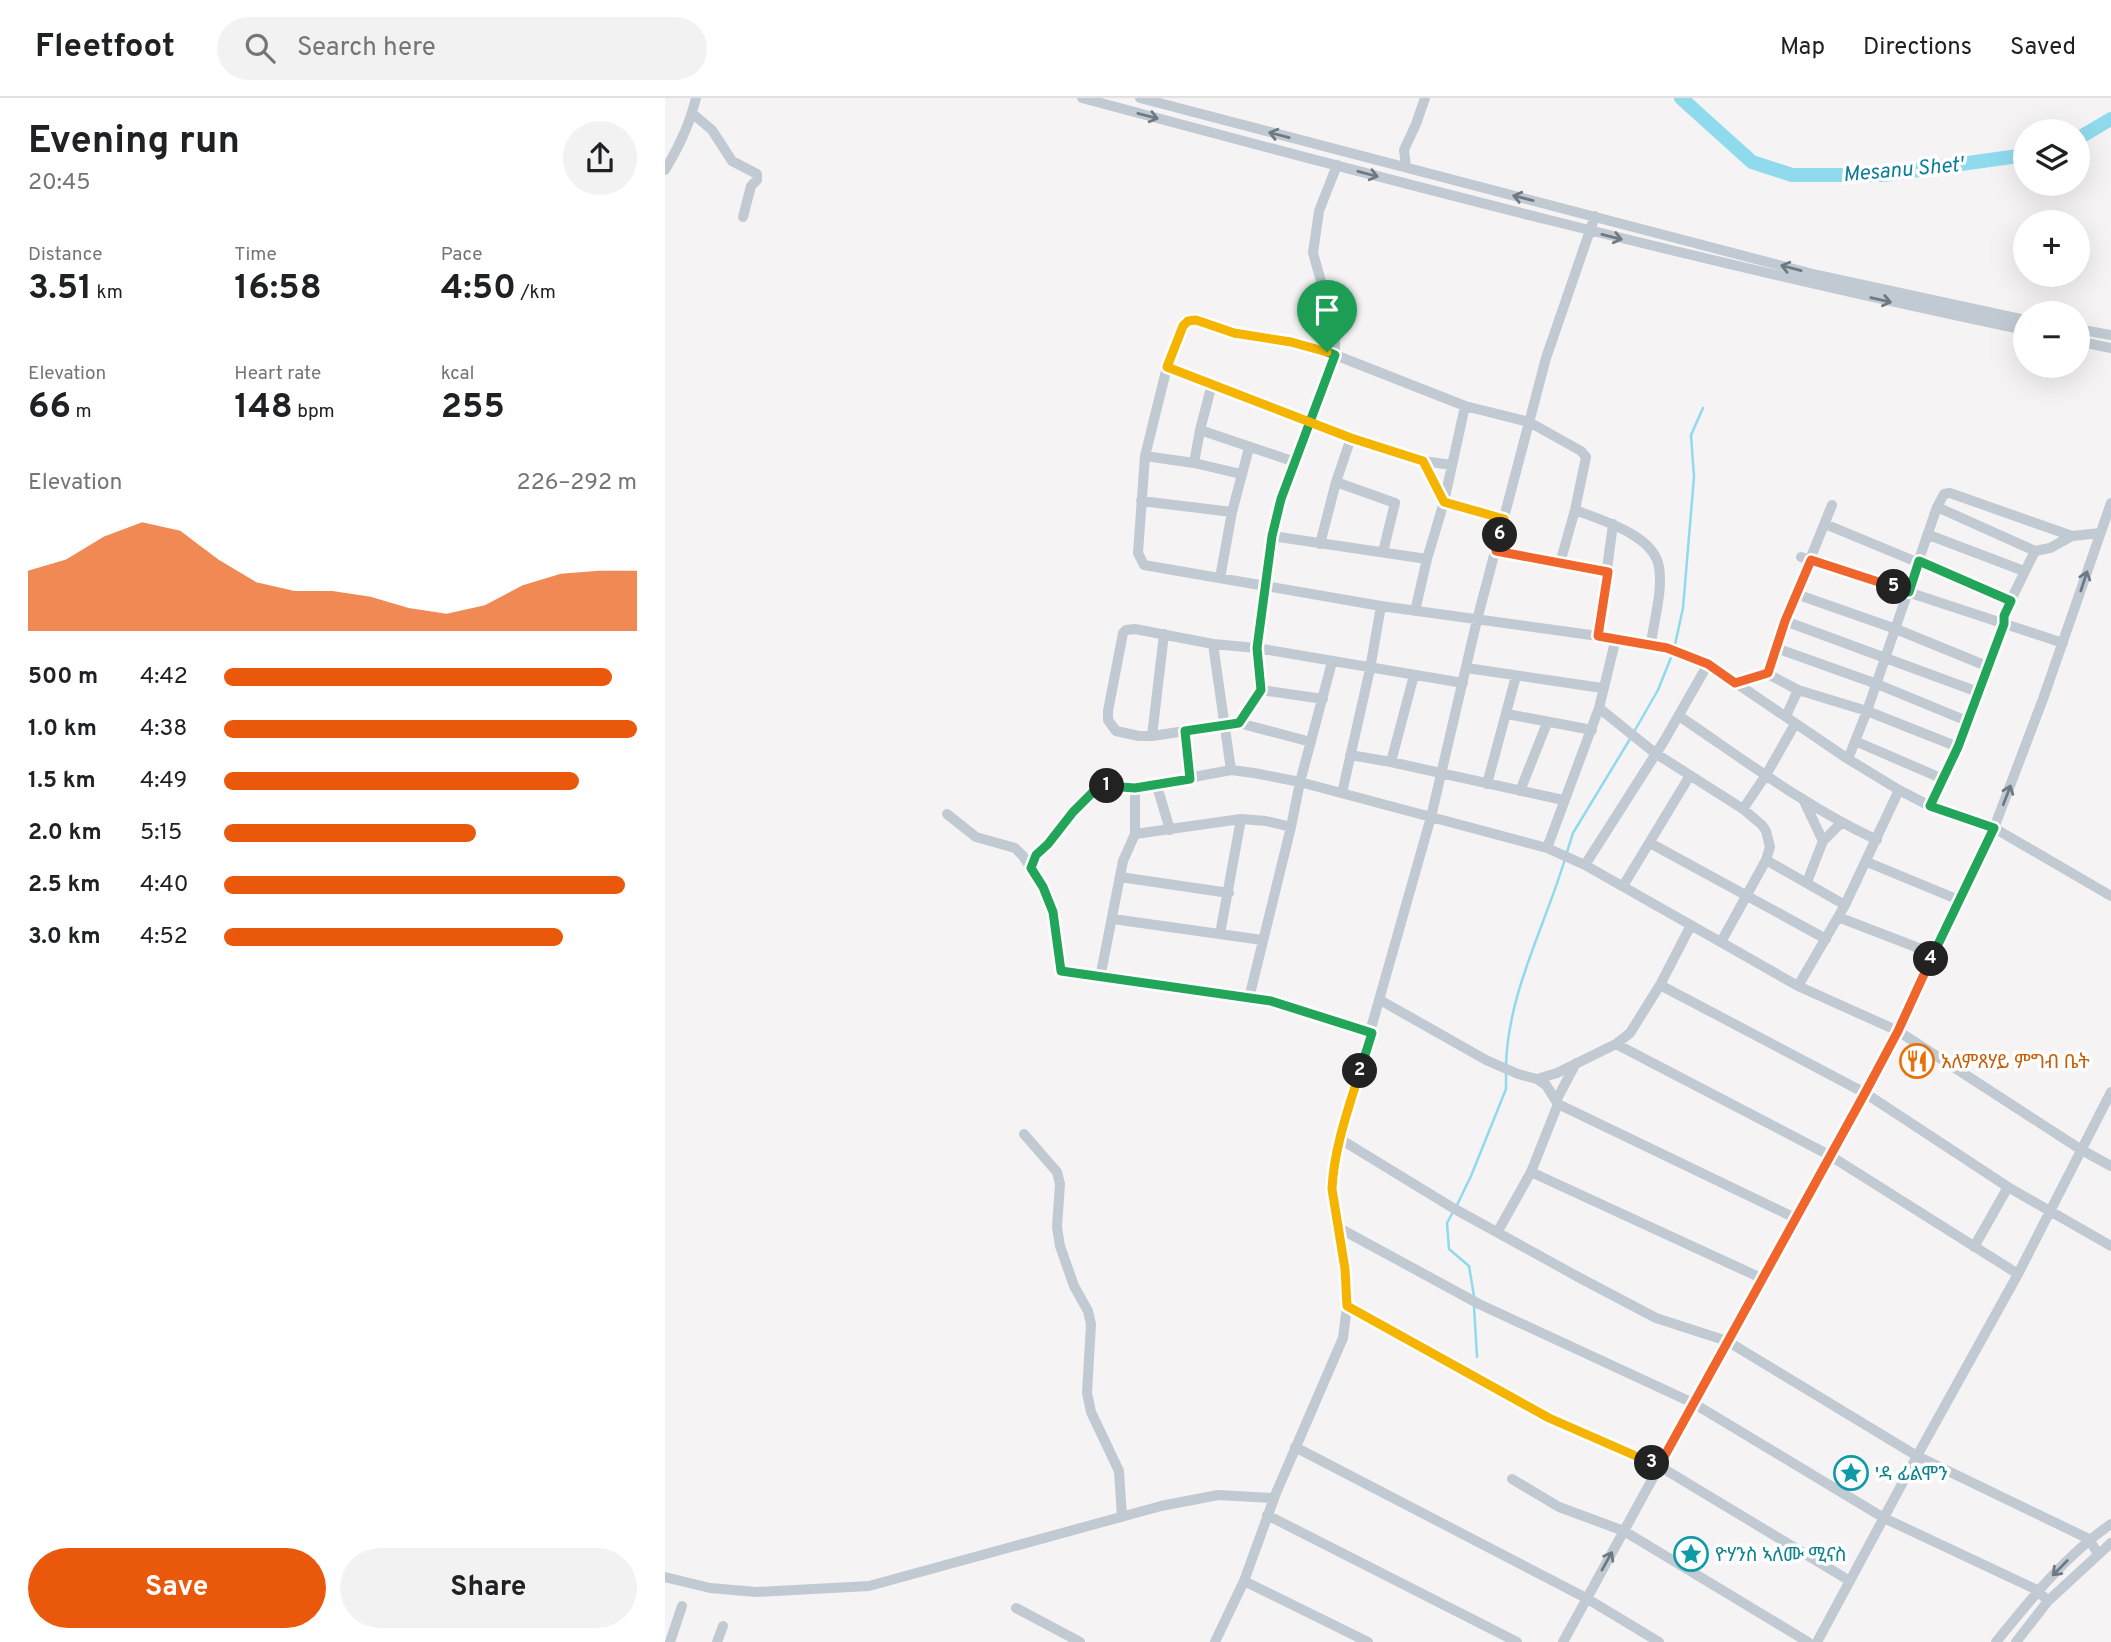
<!DOCTYPE html>
<meta charset="utf-8">
<style>
body{margin:0;font-family:Overpass,"Noto Sans Ethiopic",sans-serif;background:#f2f2f2;color:#202124;height:100vh;display:flex;flex-direction:column;font-size:26px;white-space:nowrap}
*{box-sizing:border-box;margin:0}
p{font-size:23px;color:#757577}
.icon{flex:none;width:38px;height:38px;fill:none;stroke:currentColor;stroke-width:2;stroke-linecap:round;stroke-linejoin:round}
.map{position:relative;flex:1;overflow:hidden}
.sheet{display:flex;flex-direction:column;background:#fff;width:665px}
.sheet>*{flex:none}
.tools{position:absolute;left:1348px;top:21px;display:grid;gap:14px}
.tools a{display:grid;place-items:center;width:77px;height:77px;border-radius:50%;background:#fff;box-shadow:0 7px 28px #0002;font-size:35px}
.pin{position:absolute;display:grid;place-items:center;width:60px;height:60px;color:#fff;margin:-72px -30px;border-radius:50% 50% 50% 0;rotate:-45deg;box-shadow:0 0 7px #0007}
.pin .icon{rotate:45deg}
.km{position:absolute;width:35px;height:35px;margin:-18px;border-radius:50%;background:#222;color:#fff;font-size:19px;line-height:35px;text-align:center}
.round{display:grid;place-items:center;flex:none;width:74px;height:74px;border-radius:37px;background:#f2f2f2}
.head{display:flex;align-items:center;justify-content:space-between;height:119px;padding:0 28px}
h1{font-size:38px;font-weight:700;line-height:52px}
.stats{display:grid;grid-template-columns:repeat(3,1fr);gap:10px;height:119px;padding:7px 28px}
.stats div{display:grid;align-content:center}
.stats b{font-size:35px;font-weight:700}
.stats small{font-size:19px;font-weight:400}
.stats p{font-size:19px}
.chart{height:196px;padding:14px 28px}
.chart p{display:flex;justify-content:space-between}
.chart svg{width:100%;height:126px;margin-top:7px;fill:#ea580c;opacity:.7}
.button{display:flex;gap:14px;margin-top:auto;padding:14px 28px}
.button a{flex:1;height:80px;border-radius:42px;background:#ea580c;color:#fff;font-size:28px;font-weight:700;line-height:80px;text-align:center}
.button a+a{background:#f2f2f2;color:#202124}
ul{padding:0 28px;list-style:none;font-size:23px}
li{display:grid;grid-template-columns:112px 84px 1fr;align-items:center;height:52px}
li i{height:18px;border-radius:9px;background:#ea580c}
header{display:flex;align-items:center;gap:42px;box-sizing:border-box;height:98px;padding:0 35px;background:#fff;border-bottom:2px solid #e0e0e0}
header strong{font-size:33px}
nav{display:flex;gap:38px;margin-inline-start:auto;font-size:24px}
.search{width:490px;height:63px;background:#f2f2f2;display:flex;align-items:center;gap:18px;box-sizing:border-box;padding:0 24px;border-radius:38px;color:#757577;font-size:26px}
main{display:flex;flex:1;min-height:0}
.map>svg:first-child{display:block}
.lines{fill:none;stroke-linecap:round;stroke-linejoin:round}
.stream{stroke:#90daee;stroke-width:2.5}
.river{stroke:#90daee;stroke-width:14}
.minor{stroke:#c1cad2;stroke-width:10}
.oneway{stroke:#6e7983}
.split-1-casing{stroke:#fff;stroke-width:14}
.split-2-casing{stroke:#fff;stroke-width:14}
.split-3-casing{stroke:#fff;stroke-width:14}
.split-4-casing{stroke:#fff;stroke-width:14}
.split-5-casing{stroke:#fff;stroke-width:14}
.split-6-casing{stroke:#fff;stroke-width:14}
.split-7-casing{stroke:#fff;stroke-width:14}
.split-1{stroke:#22a559;stroke-width:9}
.split-2{stroke:#22a559;stroke-width:9}
.split-3{stroke:#f5b400;stroke-width:9}
.split-4{stroke:#f0652b;stroke-width:9}
.split-5{stroke:#22a559;stroke-width:9}
.split-6{stroke:#f0652b;stroke-width:9}
.split-7{stroke:#f5b400;stroke-width:9}
.labels{text-anchor:middle;stroke-width:7;stroke-linejoin:round;paint-order:stroke}
.food-label{font-size:19px;fill:#c56008;stroke:#fff;text-anchor:start}
.culture-label{font-size:19px;fill:#0d838f;stroke:#fff;text-anchor:start}
.water-label{font-size:21px;font-style:italic;fill:#0c7c9b;stroke:#fff}
</style>
<header>
<strong>Fleetfoot</strong>
<div class="search"><svg class="icon" aria-label="search" viewBox="0 0 24 24"><circle cx="10" cy="10" r="6"/><path d="M15 15l6 6"/></svg>Search here</div>
<nav><a>Map</a><a>Directions</a><a>Saved</a></nav>
</header>
<main>
<section class="sheet">
<div class="head"><div><h1>Evening run</h1><p>20:45</p></div><a class="round"><svg class="icon" aria-label="share" viewBox="0 0 24 24"><path d="M12 15V3M7 8l5-5 5 5M5 13v7h14v-7"/></svg></a></div>
<div class="stats">
<div><p>Distance</p><b>3.51<small> km</small></b></div>
<div><p>Time</p><b>16:58</b></div>
<div><p>Pace</p><b>4:50<small> /km</small></b></div>
</div>
<div class="stats">
<div><p>Elevation</p><b>66<small> m</small></b></div>
<div><p>Heart rate</p><b>148<small> bpm</small></b></div>
<div><p>kcal</p><b>255</b></div>
</div>
<div class="chart"><p><span>Elevation</span>226–292 m</p>
<svg viewBox="0 0 160 44" preserveAspectRatio="none"><path d="M0 44V23L10 19L20 11L30 6L40 9L50 19L60 27L70 30L80 30L90 32L100 36L110 38L120 35L130 28L140 24L150 23L160 23V44z"/></svg>
</div>
<ul>
<li><b>500 m</b>4:42<i style="width:94%"></i></li>
<li><b>1.0 km</b>4:38<i style="width:100%"></i></li>
<li><b>1.5 km</b>4:49<i style="width:86%"></i></li>
<li><b>2.0 km</b>5:15<i style="width:61%"></i></li>
<li><b>2.5 km</b>4:40<i style="width:97%"></i></li>
<li><b>3.0 km</b>4:52<i style="width:82%"></i></li>
</ul>
<div class="button"><a>Save</a><a>Share</a></div>
</section>
<div class="map">
<svg width="1446" height="1544" viewBox="0 0 1446 1544">
<rect width="100%" height="100%" fill="#f5f3f3"/>
<g class="lines">
<path class="stream" d="M1009,551L1018,510L1029,379L1026,337L1038,310
M970,632L993,592L1007,557
M902,754L908,735L965,641
M841,969C842,897 880,828 900,761
M791,1109L806,1078L841,991V975
M788,1114L782,1125L784,1151L804,1168L809,1198
M809,1208L812,1259"/>
<path class="river" d="M1016,0L1087,64L1127,77H1218L1360,57
M1412,41L1446,21"/>
<path class="minor" d="M417,0C730,84 1043,166 1360,232
M475,0L1152,177L1360,222
M28,16L47,32L67,63L92,76V82L86,88L78,119
M741,69L739,52L751,26L760,0
M0,72C14,49 25,26 31,0
M1412,231L1446,237
M1412,243L1446,250
M502,269L686,340L758,363L787,367
M547,286L535,332L529,365L576,376
M535,332L630,364
M480,358L529,365
M758,363L779,404L839,421
M671,384L730,405L718,454
M476,403L567,414
M1167,407L1120,523L1103,576L1133,592L1202,613L1293,649
M1272,409L1279,396L1285,395L1407,438L1435,435
M910,412C936,422 989,437 994,469C998,493 989,521 986,546
M1160,426L1346,503
M1264,437L1359,473
M607,438L762,461
M655,446L671,384L686,340
M831,453L943,474
M1136,459L1398,545
M895,465L910,412L921,359L916,353L864,324L800,308L655,251L569,235L531,222L523,223L518,227L502,269L480,358L473,455L479,467L716,508L933,538L1002,550L1043,566L1183,661L1234,692L1265,708L1329,730L1446,798
M555,480L567,414L584,350
M1131,496L1231,531L1324,569
M750,513L762,461L779,404L800,308
M1120,523L1313,594
M933,538L948,426
M548,546L566,672
M1111,550L1212,586L1302,623
M802,570L937,590
M1070,585L1103,574
M596,592L658,601
M934,610L990,655L1078,711L1097,727L1101,733L1105,749L1101,762L1056,844
M842,616L927,632
M1014,618C1078,661 1141,709 1212,742
M1121,618L1133,592
M574,625L596,592L592,550L607,438L616,401L670,257V233L648,155L654,113L672,67
M520,633L525,681
M487,638L499,536
M1190,643L1278,681
M646,644L574,625L487,638H474L451,633L443,622V613L458,535L461,532L470,531L548,546L592,550L798,585
M685,657L726,664L898,702
M1183,661L1202,613L1272,409L1370,453L1385,450L1407,438
M726,664L749,577
M822,686L851,578
M492,688L505,732
M470,690V736L458,763L435,880L606,903L707,935
M855,693L882,625
M677,695L705,571L716,508
M1138,701L1158,743L1142,784
M1265,708L1293,649L1324,569L1339,526L1341,512L1370,453
M1078,711L1101,677L1130,626
M282,716L311,739L350,750L358,758L378,789L388,814L396,873L435,880
M470,736L576,721L601,723L626,729
M1158,743L1176,725
M985,745L1161,841
M882,750L934,610L951,540
M1101,762L1180,807
M1202,764L1294,802
M920,767L999,643L1043,566
M366,770L371,757L383,746L408,714L433,689L470,690L566,672L589,675L635,684L882,750L920,767L1133,888L1233,933L1415,1051L1446,1068
M455,779L564,795
M958,788L1024,679
M1173,819L1269,856
M448,821L597,842
M555,836L576,721
M995,887L1200,995L1343,1089L1446,1148
M1133,888L1180,807L1234,692
M584,900L626,729L635,684L667,564
M715,902L821,962L853,976L872,981L881,987L893,1006L866,1074L833,1133
M951,946L1164,1057L1353,1176
M872,981L892,975L951,946L965,935L995,887L1026,827
M892,1001L911,965
M893,1006L1130,1120
M359,1036L392,1074L395,1086L392,1129L395,1148L409,1188L423,1213L426,1226L422,1295L426,1314L454,1373L457,1419
M675,1041L788,1110L915,1180L991,1220L1062,1243L1252,1358L1424,1441L1433,1456
M866,1074L1096,1180
M674,1130L814,1206L1028,1305L1219,1420L1372,1492L1383,1503
M1309,1149L1343,1089
M682,1208L884,1319L994,1368L1185,1483
M630,1349L921,1500L994,1544
M847,1381L894,1409L959,1433L1143,1544
M602,1417L852,1544
M0,1479L45,1490L91,1494L204,1488L496,1408L553,1397L608,1400
M579,1483L703,1544
M351,1510L415,1544
M5,1544L17,1508
M52,1544L58,1528
M550,1544L579,1483L611,1395L678,1240L682,1208L680,1171L667,1091L670,1057L766,719L812,522L881,260L930,118
M898,1544L1233,933L1329,730L1378,601L1446,405
M1152,1544L1252,1358L1353,1176L1446,994
M1331,1544C1366,1501 1400,1458 1446,1426
M1351,1544L1383,1503L1446,1445"/>
</g>
<defs><path id="oneway-shaft" d="M-6 0H5M1.5-3L5.5 0L1.5 3" fill="none" stroke-width="1.6" stroke-linecap="round" stroke-linejoin="round" transform="scale(1.75)"/></defs>
<g class="oneway">
<use href="#oneway-shaft" transform="translate(483 18) rotate(15)"/>
<use href="#oneway-shaft" transform="translate(614 37) rotate(-165)"/>
<use href="#oneway-shaft" transform="translate(703 76) rotate(15)"/>
<use href="#oneway-shaft" transform="translate(858 100) rotate(-166)"/>
<use href="#oneway-shaft" transform="translate(947 139) rotate(14)"/>
<use href="#oneway-shaft" transform="translate(1126 170) rotate(-165)"/>
<use href="#oneway-shaft" transform="translate(1216 202) rotate(13)"/>
<use href="#oneway-shaft" transform="translate(1419 483) rotate(-72)"/>
<use href="#oneway-shaft" transform="translate(1342 697) rotate(-69)"/>
<use href="#oneway-shaft" transform="translate(942 1463) rotate(-61)"/>
<use href="#oneway-shaft" transform="translate(1395 1470) rotate(135)"/>
</g>
<g class="lines">
<g class="split-1-casing">
<path id="split-1" d="M442,688L470,690L525,681L520,633L574,625L596,592L592,550L607,438L616,401L670,257L662,254"/>
</g>
<g class="split-2-casing">
<path id="split-2" d="M442,688L433,689L408,714L383,746L371,757L366,770L378,789L388,814L396,873L606,903L707,935L695,973"/>
</g>
<g class="split-3-casing">
<path id="split-3" d="M695,973C683,1012 669,1050 667,1091L680,1171L682,1208L884,1320L987,1365"/>
</g>
<g class="split-4-casing">
<path id="split-4" d="M987,1365L994,1368L1200,995L1233,933L1266,861"/>
</g>
<g class="split-5-casing">
<path id="split-5" d="M1229,489L1244,494L1254,463L1346,503L1339,518V526L1293,649L1265,708L1329,730L1266,861"/>
</g>
<g class="split-6-casing">
<path id="split-6" d="M835,437L831,453L943,474L933,538L1002,550L1043,566L1070,585L1103,575L1120,523L1146,462L1229,489"/>
</g>
<g class="split-7-casing">
<path id="split-7" d="M662,254L626,244L569,235L531,222L523,223L518,228L502,269L686,340L758,363L779,404L839,421L835,437"/>
</g>
<use href="#split-1" class="split-1"/>
<use href="#split-2" class="split-2"/>
<use href="#split-3" class="split-3"/>
<use href="#split-4" class="split-4"/>
<use href="#split-5" class="split-5"/>
<use href="#split-6" class="split-6"/>
<use href="#split-7" class="split-7"/>
</g>
<defs>
<g id="restaurant-ring" transform="scale(1.75)"><circle r="9.5" fill="#fff" stroke="#e8710a" stroke-width="1.5"/><path d="M-5-6h1v4h1v-4h1v4h1v-4h1v5L-1.5 .5V6h-2V.5L-5-1ZM5-6V6H3V1.5H1.5Q1.5-4 5-6Z" fill="#e8710a"/></g>
<g id="sight-ring" transform="scale(1.75)"><circle r="9.5" fill="#fff" stroke="#0f9aa8" stroke-width="1.5"/><path d="M0-6L1.8-2.2L6-1.7L2.9 1.2L3.7 5.4L0 3.3L-3.7 5.4L-2.9 1.2L-6-1.7L-1.8-2.2Z" fill="#0f9aa8"/></g>
</defs>
<g fill-rule="evenodd">
<use href="#restaurant-ring" x="1252" y="963"/>
<use href="#sight-ring" x="1186" y="1375"/>
<use href="#sight-ring" x="1026" y="1456"/>
</g>
<g class="labels">
<g class="food-label">
<text x="1276" y="970">አለምጸሃይ ምግብ ቤት</text>
</g>
<g class="culture-label">
<text x="1210" y="1382">'ዳ ፊልሞን</text>
<text x="1050" y="1463">ዮሃንስ ኣለሙ ሚናስ</text>
</g>
<g class="water-label">
<text transform="translate(1238 71) rotate(-5)" y="7">Mesanu Shet'</text>
</g>
</g>
</svg>
<div class="tools">
<a><svg class="icon" aria-label="layers" viewBox="0 0 24 24"><path d="M12 4l9 5-9 5-9-5zM3 14l9 5 9-5"/></svg></a>
<a>+</a>
<a>−</a>
</div>
<div class="pin" style="left:662px;top:254px;background:#1e9e55"><svg class="icon" aria-label="arrive" viewBox="0 0 24 24"><path d="M6 21V4h12l-3 4 3 4H6"/></svg></div>
<b class="km" style="left:442px;top:688px">1</b>
<b class="km" style="left:695px;top:973px">2</b>
<b class="km" style="left:987px;top:1365px">3</b>
<b class="km" style="left:1266px;top:861px">4</b>
<b class="km" style="left:1229px;top:489px">5</b>
<b class="km" style="left:835px;top:437px">6</b>
</div>
</main>
